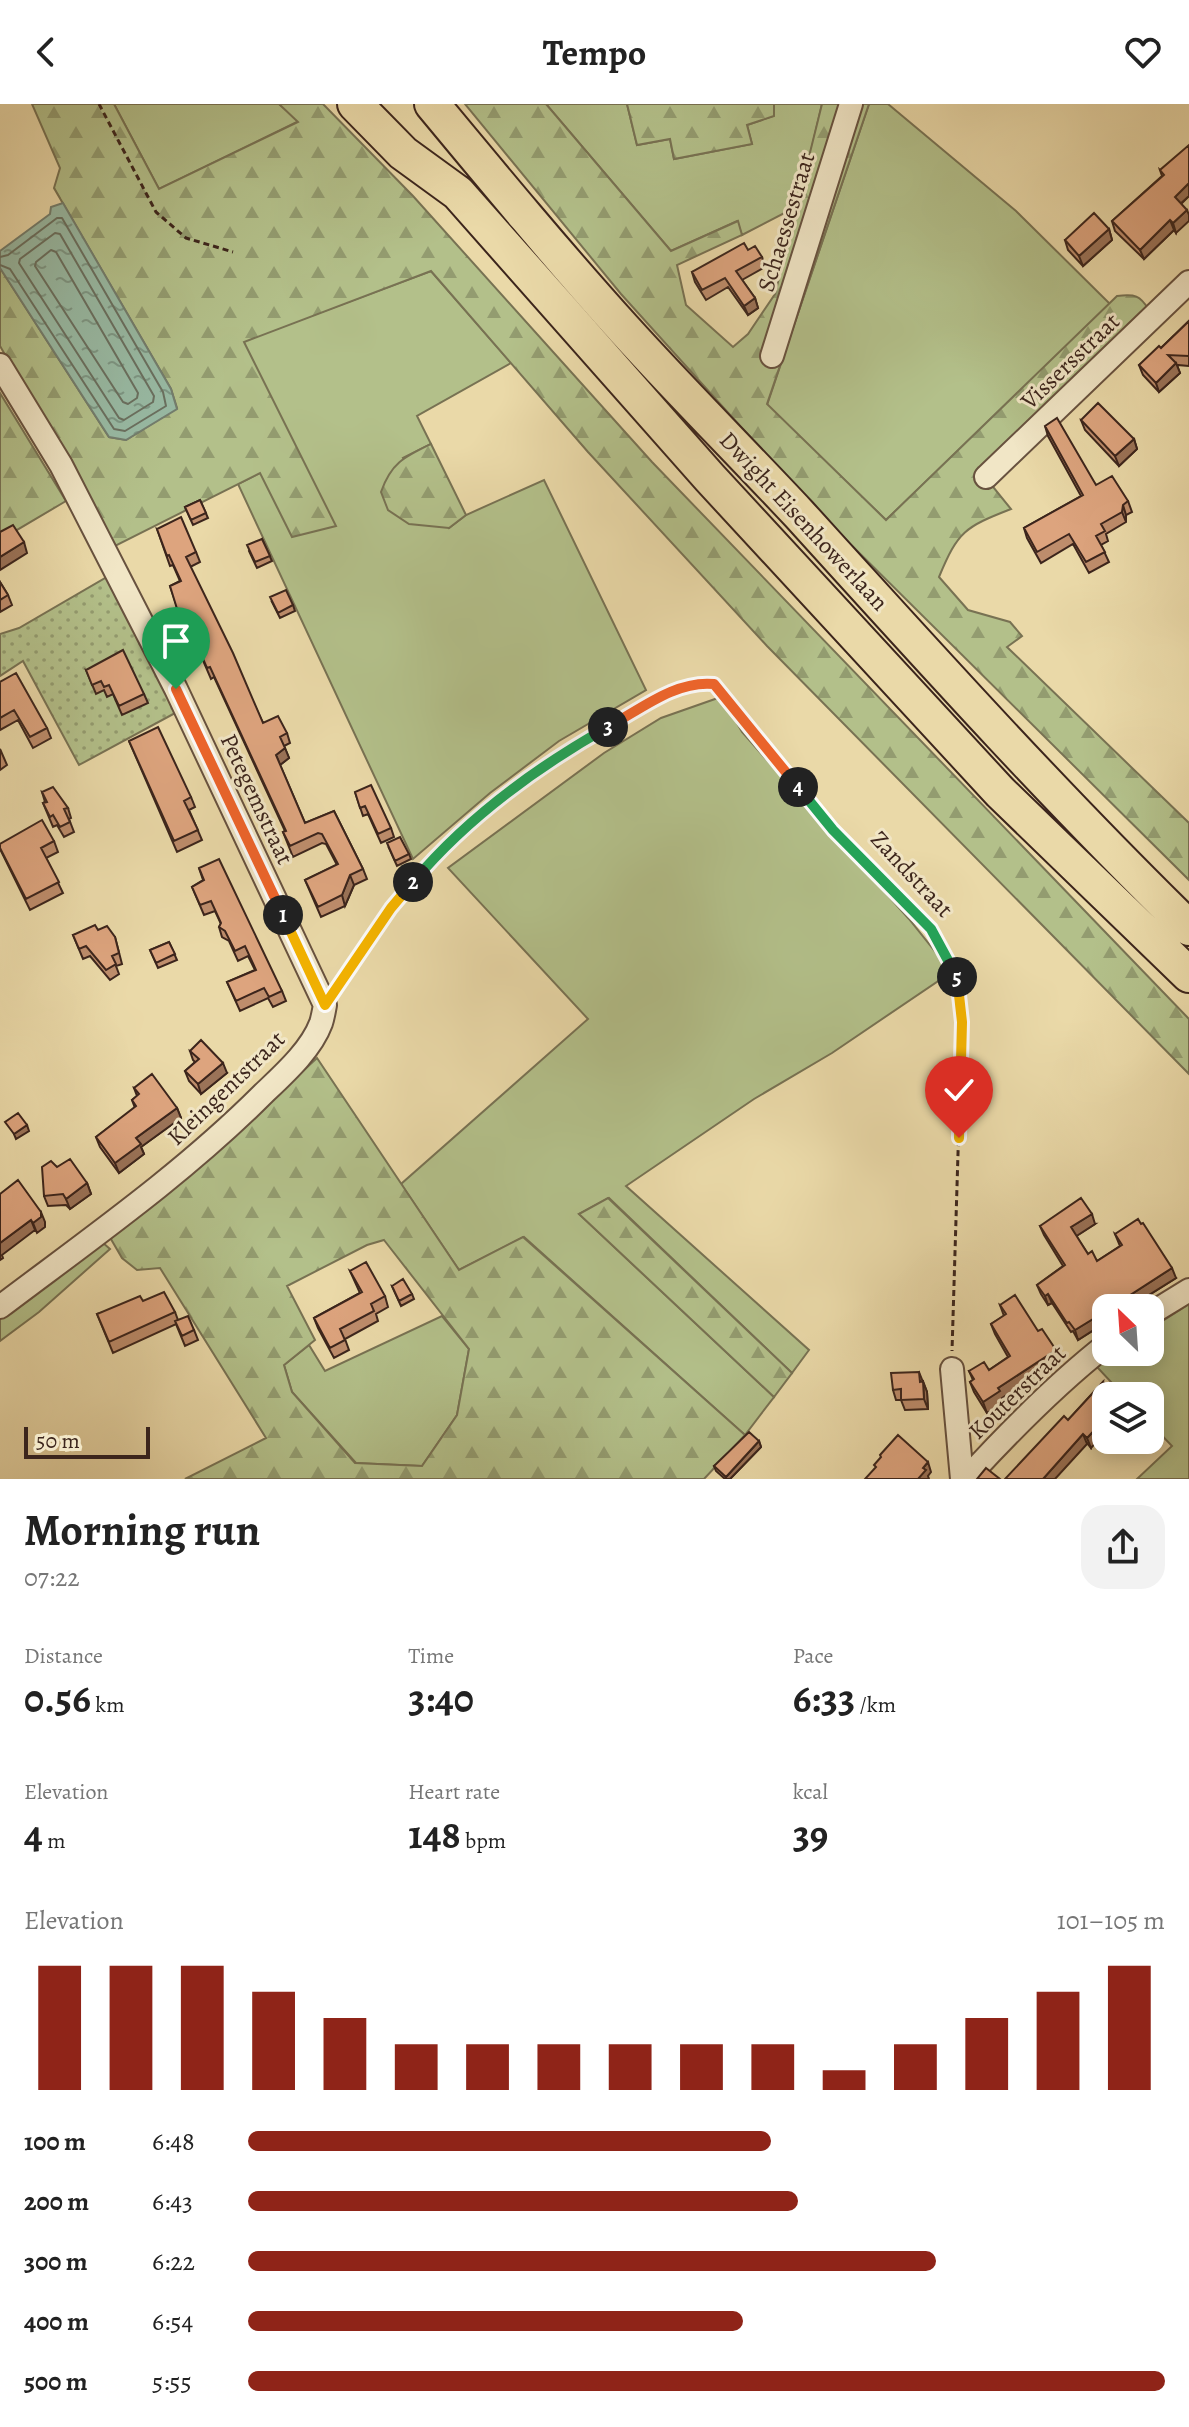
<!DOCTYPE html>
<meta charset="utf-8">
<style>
body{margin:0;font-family:Alegreya,serif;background:#f2f2f2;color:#222;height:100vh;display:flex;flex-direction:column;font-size:30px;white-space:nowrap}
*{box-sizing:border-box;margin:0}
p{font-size:26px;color:#767676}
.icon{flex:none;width:44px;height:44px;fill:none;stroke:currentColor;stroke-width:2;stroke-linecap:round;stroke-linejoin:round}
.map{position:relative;height:1375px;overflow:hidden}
.panel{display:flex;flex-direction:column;background:#fff;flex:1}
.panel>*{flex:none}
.needle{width:52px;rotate:335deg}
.buttons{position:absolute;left:1092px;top:1190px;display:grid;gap:16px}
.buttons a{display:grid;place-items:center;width:72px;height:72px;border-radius:16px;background:#fff;box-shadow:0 4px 20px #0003;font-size:40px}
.scale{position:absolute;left:24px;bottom:20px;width:126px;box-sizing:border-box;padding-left:8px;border:4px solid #3c251c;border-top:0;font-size:22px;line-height:28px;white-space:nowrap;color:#3c251c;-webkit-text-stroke:6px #f1e6c6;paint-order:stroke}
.pin{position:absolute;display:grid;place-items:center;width:68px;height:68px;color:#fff;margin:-82px -34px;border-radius:50% 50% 50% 0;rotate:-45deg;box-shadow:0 0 8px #0007}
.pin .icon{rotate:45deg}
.km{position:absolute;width:40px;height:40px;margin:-20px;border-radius:50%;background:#222;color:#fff;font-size:22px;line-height:40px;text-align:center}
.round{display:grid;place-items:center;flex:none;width:84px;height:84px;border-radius:24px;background:#f2f2f2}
.summary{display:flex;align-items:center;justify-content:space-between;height:136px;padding:0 24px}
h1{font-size:44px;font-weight:700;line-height:60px}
.stats{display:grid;grid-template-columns:repeat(3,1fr);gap:12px;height:136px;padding:8px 24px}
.stats div{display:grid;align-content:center}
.stats b{font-size:40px;font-weight:700}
.stats small{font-size:22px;font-weight:400}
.stats p{font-size:22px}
.chart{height:224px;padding:16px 24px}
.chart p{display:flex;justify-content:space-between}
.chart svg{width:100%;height:144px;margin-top:8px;stroke:#8f2418;stroke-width:6}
ul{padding:0 24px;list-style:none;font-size:26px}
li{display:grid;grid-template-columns:128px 96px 1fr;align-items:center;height:60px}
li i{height:20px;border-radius:10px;background:#8f2418}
header{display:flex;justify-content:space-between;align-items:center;height:104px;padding:0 24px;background:#fff;font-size:36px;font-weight:700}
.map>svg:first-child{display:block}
.grass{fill:#b3c08a;stroke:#787253;stroke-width:2}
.forest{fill:url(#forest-firs);stroke:#787253;stroke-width:2;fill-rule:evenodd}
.park{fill:url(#park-dots);stroke:#787253;stroke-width:2}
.water{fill:url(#water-ripples);stroke:#737e6e;stroke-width:2}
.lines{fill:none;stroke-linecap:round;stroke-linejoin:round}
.shore{stroke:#6a7060;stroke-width:2}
.minor-casing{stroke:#68523f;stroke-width:26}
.highway-casing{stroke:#3c251c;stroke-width:38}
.path{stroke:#3c251c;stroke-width:3;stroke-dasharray:6 4;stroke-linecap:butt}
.minor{stroke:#f1e6c6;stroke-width:22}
.highway{stroke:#ead9a8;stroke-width:34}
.wall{fill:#be8d6c;stroke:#3c251c;stroke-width:2}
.shaded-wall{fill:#9b7358;stroke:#3c251c;stroke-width:2}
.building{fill:#dda47e;stroke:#3c251c;stroke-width:2}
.split-1-casing{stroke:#fff;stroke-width:16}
.split-2-casing{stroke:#fff;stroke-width:16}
.split-3-casing{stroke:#fff;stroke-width:16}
.split-4-casing{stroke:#fff;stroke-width:16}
.split-5-casing{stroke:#fff;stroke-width:16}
.split-6-casing{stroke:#fff;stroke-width:16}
.split-1{stroke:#f0652b;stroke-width:10}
.split-2{stroke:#f5b400;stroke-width:10}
.split-3{stroke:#22a559;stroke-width:10}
.split-4{stroke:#f0652b;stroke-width:10}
.split-5{stroke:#22a559;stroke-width:10}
.split-6{stroke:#f5b400;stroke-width:10}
.labels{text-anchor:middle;stroke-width:6;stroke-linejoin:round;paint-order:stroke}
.street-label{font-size:24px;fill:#3c251c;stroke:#f1e6c6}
</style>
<header><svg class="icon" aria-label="back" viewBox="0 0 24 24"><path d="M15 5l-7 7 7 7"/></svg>Tempo<svg class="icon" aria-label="heart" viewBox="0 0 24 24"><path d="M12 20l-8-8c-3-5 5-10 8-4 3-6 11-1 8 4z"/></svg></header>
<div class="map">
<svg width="1189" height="1375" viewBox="0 0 1189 1375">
<defs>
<pattern id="forest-firs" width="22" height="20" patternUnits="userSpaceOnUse" patternTransform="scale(2)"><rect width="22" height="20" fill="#b3c08a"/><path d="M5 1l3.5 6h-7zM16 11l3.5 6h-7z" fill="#939c70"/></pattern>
<pattern id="park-dots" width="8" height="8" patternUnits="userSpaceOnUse" patternTransform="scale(2)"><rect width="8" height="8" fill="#b3c08a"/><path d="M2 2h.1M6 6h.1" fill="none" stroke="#939c70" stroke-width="1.8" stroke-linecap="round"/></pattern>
<pattern id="water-ripples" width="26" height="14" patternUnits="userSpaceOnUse" patternTransform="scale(2)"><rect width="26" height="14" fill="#98baa4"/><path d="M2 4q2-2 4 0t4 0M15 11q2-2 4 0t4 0" fill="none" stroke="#7d9785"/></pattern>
</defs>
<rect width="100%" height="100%" fill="#ead9a8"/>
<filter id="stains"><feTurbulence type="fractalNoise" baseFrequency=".0025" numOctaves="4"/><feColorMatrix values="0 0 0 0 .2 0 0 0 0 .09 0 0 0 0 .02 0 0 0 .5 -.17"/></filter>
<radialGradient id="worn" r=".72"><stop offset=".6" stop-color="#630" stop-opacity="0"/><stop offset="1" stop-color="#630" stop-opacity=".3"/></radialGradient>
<path class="grass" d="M114,0H279L299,17L159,85Z
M546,0H627L637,41L670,35L674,55L752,40L747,21L773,12L774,0H822L798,102L742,131L737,117L671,147Z
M869,0H888L1016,107L1110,200L886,416L767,301Z
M431,167L511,259L417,312L431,340L403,354L449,424L466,411L544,376L646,586L559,637L490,689L413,755L238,380L260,369L244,237Z
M718,594L729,605L742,628L909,815L941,855L947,871L832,949L754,995L626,1082L809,1246L792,1269L609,1094L579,1110L774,1293L745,1331L524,1133L459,1166L401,1080L588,915L448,764L604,649L661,614Z
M102,1138L110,1145L39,1208L0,1237V1209Z
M1189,1200V1375H1137L1172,1342L1150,1319V1292H1124L1097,1263L1118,1248H1150V1225Z
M442,1212L469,1245L457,1311L422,1362L356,1359L292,1288L284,1261L309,1241L325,1267Z"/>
<path class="forest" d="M32,0H114L159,85L298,18L279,0H323L413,92L652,358L1189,915V970L767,542L588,348L431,167L244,238L336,422L292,433L260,369L115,442L0,242V164L109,333L126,336L177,304L171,285L54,84L60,64Z
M465,0H546L671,147L738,117L742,131L677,161L686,201L733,243L748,230L775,190L822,0H869L767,300L886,416L1117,192C1135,190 1140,191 1149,206L981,368L1011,405C965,423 958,427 939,473L968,506L1010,518L1022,532L1007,543L1189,719V776L814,404L621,190Z
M627,0H774V12L747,21L752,40L674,55L670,35L637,41Z
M0,289L66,397L0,436Z
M431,340L466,411L449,424L409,420L388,406L381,388C391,359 404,353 431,340Z
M317,954L459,1166L523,1133L745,1331L704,1375H185L266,1334L160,1164L137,1166L122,1154L108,1130L235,1030ZM384,1136L469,1245L457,1311L422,1362L355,1359L292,1288L284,1261L315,1236L287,1182L367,1141Z
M608,1094L792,1269L774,1293L579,1110Z"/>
<path class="park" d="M107,473L177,608L79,661L23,557L0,572V530L19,524Z"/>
<path class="water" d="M63,99L171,285L177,305L126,336L109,333L0,164V147L50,110L51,103Z"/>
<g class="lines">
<path class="shore" d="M55,129L60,130L154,292L153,298L124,316L119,314L19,159L20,155Z
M51,146L56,148L138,289L137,294L128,300L123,298L35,162L36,158Z
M0,153L8,151L57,114H62L163,288L166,302L125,327L114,325L10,165L0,161"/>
<g class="minor-casing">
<path id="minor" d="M772,252L851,0
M0,261L61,361L176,585L325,901C324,906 323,913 321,919C311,946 284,970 263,990C183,1070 90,1135 0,1203
M986,373L1189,178
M1150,1210L1189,1186
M952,1265L962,1375
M966,1375C1010,1327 1055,1281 1106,1241"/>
</g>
<g class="highway-casing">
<path id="highway" d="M355,0L403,49L458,89L710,374L1000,688L1189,871
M432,0C495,76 558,152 624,225C681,288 741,348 799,410C926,550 1053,691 1189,824"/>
</g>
<path class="path" d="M99,0L156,108L186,134L233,148
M338,881C367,839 394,795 429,758C486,700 554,653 625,614C654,598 681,577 714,580L833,726L931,825L958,875L962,918L952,1247"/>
<use href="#minor" class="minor"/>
<use href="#highway" class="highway"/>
</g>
<path class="wall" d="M1160,66L1189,92L1181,100L1176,129L1174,126L1144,155L1115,127L1112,117L1162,72Z
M1109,125L1112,136L1083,162L1068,146L1065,136Z
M748,146L762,153L765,163L742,176L755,194L758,204L748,211L728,183L706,196L695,178L692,168Z
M1189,217V262L1177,261L1180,269L1159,288L1143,271L1139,261L1161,244Z
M1081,316L1134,335L1137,345L1119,362L1085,326Z
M1045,322L1096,381L1128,397L1132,408L1126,411V418L1106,430L1108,437L1101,441L1109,458L1089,469L1073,440L1041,459L1027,434L1024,424L1081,392L1048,332Z
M200,396L208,414L193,421L185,403Z
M157,425L196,448L200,458L190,463L263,619L287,629L290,639L284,642L289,654L280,661L305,719L334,707L363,765L367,775L354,781L345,802L321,813L305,776L337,761L326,740L322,739L293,753L283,728L285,727L214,573L211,575L187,519L182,518L170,482L180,477L173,461L170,462Z
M262,435L272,457L257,464L249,447Z
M0,478L8,491L12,501L0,508Z
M272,498L293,501L295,507L280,514Z
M86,566L144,590L148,599L122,611L113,590L107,593L104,586L96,590Z
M0,578L47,624L51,634L33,644L18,616L0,626Z
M129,637L191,693L195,703L189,706L202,736L177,748Z
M0,645L7,661L0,666Z
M42,688L68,704L71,714L69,715L74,728L64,733L57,721L53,723L43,699L45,698Z
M355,688L391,724L394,733L381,739L368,710L363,712Z
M54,737L58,748L46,754L63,789L30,806L0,745Z
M389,744L409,750L411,755L397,762Z
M199,764L282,887L286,897L273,903L268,894L240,907L227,878L255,866L248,852L238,857L229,837L222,833L219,823L221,820L215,807L204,811L192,783L203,776Z
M98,826L115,833L122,860L116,862L119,870L110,876L90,852L83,855L73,831Z
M169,838L177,856L158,864L150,846Z
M190,947L227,969L201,990L189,977L185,967L195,958L193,956Z
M134,984L177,1004L181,1014L141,1043L144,1050L119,1069L100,1043L96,1033L135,1004L132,996L137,992Z
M57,1063L87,1079L91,1090L70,1105L66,1101L48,1102L44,1092Z
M1095,1120L1076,1132L1088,1150L1097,1157L1120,1142L1115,1130L1176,1174L1078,1236L1073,1227L1071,1228L1052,1199L1048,1201L1041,1190L1037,1181L1063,1162L1044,1131L1040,1122Z
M350,1167L385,1192L388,1203L376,1210L378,1217L345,1235L349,1246L334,1254L318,1224L314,1214L360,1189Z
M392,1182L412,1190L414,1195L401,1202Z
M143,1197L175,1208L178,1216L194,1226L198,1236L185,1242L176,1220L113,1249L97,1210Z
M1000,1201L1038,1227L1059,1256L1002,1294L1004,1298L987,1309L974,1288L970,1278L973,1276L969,1267L989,1266L1008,1253L995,1230L991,1220L1004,1212Z
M919,1268L927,1288L928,1305L905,1306L901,1296H896L893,1286Z
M1103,1278L1091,1344L1068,1316Z
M759,1337L761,1343L730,1375H725L716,1367L714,1362Z"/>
<path class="shaded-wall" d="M1189,79V92L1178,102L1175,93Z
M1187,106L1189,111V117L1176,129L1173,119Z
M1170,116L1174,126L1144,155L1140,146Z
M1109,125L1112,136L1083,162L1079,152Z
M755,194L758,204L748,211L744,202Z
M1176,259L1180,269L1159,288L1156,279Z
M1134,335L1137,345L1119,362L1115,352Z
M1123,401L1126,411V418L1122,408Z
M24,438L27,449L0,466V453Z
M285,644L289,654L280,661L276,651Z
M350,771L354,781L345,802L342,791Z
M223,959L227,969L201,990L198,980Z
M177,1004L181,1014L141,1043L144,1050L119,1069L115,1059L136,1034Z
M27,1021L29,1027L16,1035L14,1030Z
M87,1079L91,1090L70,1105L66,1095Z
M41,1108L45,1118V1123L37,1129L33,1119Z
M1092,1110L1095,1120L1075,1133L1071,1123Z
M31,1116L35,1126L2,1151L3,1154L0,1156V1139Z
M1172,1164L1176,1174L1128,1204H1110Z
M1048,1190L1052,1199L1048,1201L1045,1192Z
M1106,1207V1218L1078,1236L1075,1226Z
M1056,1246L1059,1256L1002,1294L1004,1298L987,1309L983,1298L998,1284Z
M923,1277L927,1288L928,1305L924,1295Z
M1106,1314V1328L1091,1344L1087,1334Z
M1083,1330L1087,1340L1055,1375H1043Z
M759,1337L761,1343L730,1375H726V1373Z
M928,1358L931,1368L928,1372L929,1375H918L923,1364Z"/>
<path class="building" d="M1189,41V79L1175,93L1187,106L1173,119L1170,116L1140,146L1112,117L1164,71L1160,66Z
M1094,109L1109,125L1079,152L1065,136Z
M744,139L748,146L755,142L762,153L736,167L755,194L744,202L725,174L702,186L692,168Z
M1189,217V252L1168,251L1176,259L1156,279L1139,261L1159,242L1161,244Z
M1098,299L1134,335L1115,352L1081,316Z
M1057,314L1096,381L1112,372L1128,397L1123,401L1122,408L1101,420L1105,427L1096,432L1105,448L1086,458L1069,430L1037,448L1024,424L1083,391L1045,322Z
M200,396L206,409L191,416L185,403Z
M181,413L196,448L186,453L233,549L263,619L278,612L287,629L280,633L285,644L276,651L305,719L334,707L363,765L350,771L342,791L318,803L305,776L338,760L322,730L318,729L290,742L283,728L286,727L210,563L207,564L183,509L178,508L170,482L181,477L169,451L167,452L157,425Z
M13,421L24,438L0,453V428Z
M262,435L270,452L255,458L247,441Z
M0,478L8,491L0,496Z
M286,486L293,501L278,509L270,493Z
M123,546L144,590L119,602L109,581L104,583L101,577L92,581L86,566Z
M16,569L47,624L30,633L14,606L0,614V578Z
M158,623L191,693L184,697L198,726L174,737L129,637Z
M371,681L391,724L378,730L365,702L360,704L355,688Z
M53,683L68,704L64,705L70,718L60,723L53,711L50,713L43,699L47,698L42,688Z
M42,716L54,737L41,744L59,778L26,795L0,744V740Z
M400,733L409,750L395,757L387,739Z
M219,755L282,887L269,893L264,884L236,897L227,878L256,866L245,842L235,847L225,827L219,823L221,819L211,797L200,801L192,783L204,776L199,764Z
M95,821L98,826L107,822L115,833L119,849L112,852L116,860L106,866L86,842L79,845L73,831Z
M169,838L175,850L156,859L150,846Z
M201,936L223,959L198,980L185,967L199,955L190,947Z
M152,970L177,1004L136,1034L141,1040L115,1059L96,1033L136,1002L132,996L139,990L134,984Z
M18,1009L27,1021L14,1030L5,1018Z
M70,1055L87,1079L66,1095L63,1090L44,1092L42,1063L51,1057L57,1063Z
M18,1076L41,1108V1113L33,1119L31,1116L0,1139V1090Z
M1081,1094L1092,1110L1071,1123L1088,1150L1092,1147L1097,1157L1122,1141L1115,1130L1138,1115L1141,1120L1143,1119L1172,1164L1110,1204H1106V1207L1075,1226L1069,1218L1067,1219L1048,1190L1045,1192L1037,1181L1065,1161L1040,1122Z
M366,1158L385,1192L371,1200L374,1207L340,1225L345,1236L330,1244L314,1214L362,1188L350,1167Z
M403,1175L412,1190L399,1197L392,1182Z
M164,1188L175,1208L109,1238L97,1210L140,1192L143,1197Z
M1015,1191L1038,1227L1042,1225L1056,1246L998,1284L1000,1287L983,1298L970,1278L974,1275L969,1267L984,1258L989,1266L1010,1252L991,1220L1006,1210L1000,1201Z
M188,1212L194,1226L182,1232L175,1217Z
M919,1268L920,1278L923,1277L924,1295L901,1296V1285L893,1286L891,1269Z
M1103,1278L1119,1292H1106V1314L1087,1334L1083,1330L1043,1375H1005L1064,1312L1068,1316Z
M749,1328L759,1337L726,1373L714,1362Z
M898,1331L928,1358L923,1364L926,1366L918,1375H865L876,1363L874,1361L881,1353L880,1351Z
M986,1364L1000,1375H977Z"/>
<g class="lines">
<g class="split-1-casing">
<path id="split-1" d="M176,585L283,811"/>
</g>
<g class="split-2-casing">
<path id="split-2" d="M283,811L325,901L391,804L413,778"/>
</g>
<g class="split-3-casing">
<path id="split-3" d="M413,778C466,715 537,663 608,623"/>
</g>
<g class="split-4-casing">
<path id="split-4" d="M608,623C641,605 676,576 714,580L798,683"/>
</g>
<g class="split-5-casing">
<path id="split-5" d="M798,683L833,726L931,825L957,873"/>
</g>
<g class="split-6-casing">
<path id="split-6" d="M957,873L962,918L959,1034"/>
</g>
<use href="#split-1" class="split-1"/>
<use href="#split-2" class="split-2"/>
<use href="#split-3" class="split-3"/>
<use href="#split-4" class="split-4"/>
<use href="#split-5" class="split-5"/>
<use href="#split-6" class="split-6"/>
</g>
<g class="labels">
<g class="street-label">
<text transform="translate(786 118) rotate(-73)" y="8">Schaessestraat</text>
<text transform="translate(1070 257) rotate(-44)" y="8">Vissersstraat</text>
<text transform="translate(804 417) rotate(47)" y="8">Dwight Eisenhowerlaan</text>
<text transform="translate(257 695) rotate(65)" y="8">Petegemstraat</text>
<text transform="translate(912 770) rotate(47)" y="8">Zandstraat</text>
<text transform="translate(226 984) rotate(-44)" y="8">Kleingentstraat</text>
<text transform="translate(1017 1288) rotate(-44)" y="8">Kouterstraat</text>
</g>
</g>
<rect width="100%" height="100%" filter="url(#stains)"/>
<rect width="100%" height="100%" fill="url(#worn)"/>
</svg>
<div class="buttons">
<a><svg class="needle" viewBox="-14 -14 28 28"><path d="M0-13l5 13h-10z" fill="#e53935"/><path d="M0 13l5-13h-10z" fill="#767676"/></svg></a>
<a><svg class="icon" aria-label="layers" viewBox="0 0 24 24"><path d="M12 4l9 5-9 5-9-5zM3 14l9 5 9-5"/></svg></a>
</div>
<div class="scale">50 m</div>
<div class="pin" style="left:176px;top:585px;background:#1e9e55"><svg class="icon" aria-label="arrive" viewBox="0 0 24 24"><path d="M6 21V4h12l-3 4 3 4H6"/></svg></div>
<div class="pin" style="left:959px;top:1034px;background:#d93025"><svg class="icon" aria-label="check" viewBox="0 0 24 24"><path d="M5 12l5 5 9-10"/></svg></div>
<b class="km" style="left:283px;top:811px">1</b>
<b class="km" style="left:413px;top:778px">2</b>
<b class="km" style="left:608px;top:623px">3</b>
<b class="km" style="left:798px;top:683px">4</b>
<b class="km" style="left:957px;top:873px">5</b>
</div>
<section class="panel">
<div class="summary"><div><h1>Morning run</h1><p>07:22</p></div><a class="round"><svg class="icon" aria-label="share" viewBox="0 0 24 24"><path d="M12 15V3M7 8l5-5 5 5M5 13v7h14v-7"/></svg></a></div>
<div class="stats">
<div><p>Distance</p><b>0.56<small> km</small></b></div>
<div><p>Time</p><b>3:40</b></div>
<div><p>Pace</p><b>6:33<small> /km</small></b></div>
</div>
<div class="stats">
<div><p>Elevation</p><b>4<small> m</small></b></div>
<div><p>Heart rate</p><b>148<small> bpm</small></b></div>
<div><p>kcal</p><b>39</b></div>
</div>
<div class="chart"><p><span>Elevation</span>101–105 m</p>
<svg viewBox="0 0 160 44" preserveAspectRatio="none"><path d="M5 44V6M15 44V6M25 44V6M35 44V14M45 44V22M55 44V30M65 44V30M75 44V30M85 44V30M95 44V30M105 44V30M115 44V38M125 44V30M135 44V22M145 44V14M155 44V6"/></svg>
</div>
<ul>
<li><b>100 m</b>6:48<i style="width:57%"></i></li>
<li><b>200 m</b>6:43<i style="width:60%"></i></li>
<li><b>300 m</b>6:22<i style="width:75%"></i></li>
<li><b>400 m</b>6:54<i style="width:54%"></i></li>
<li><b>500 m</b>5:55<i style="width:100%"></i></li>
</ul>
</section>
